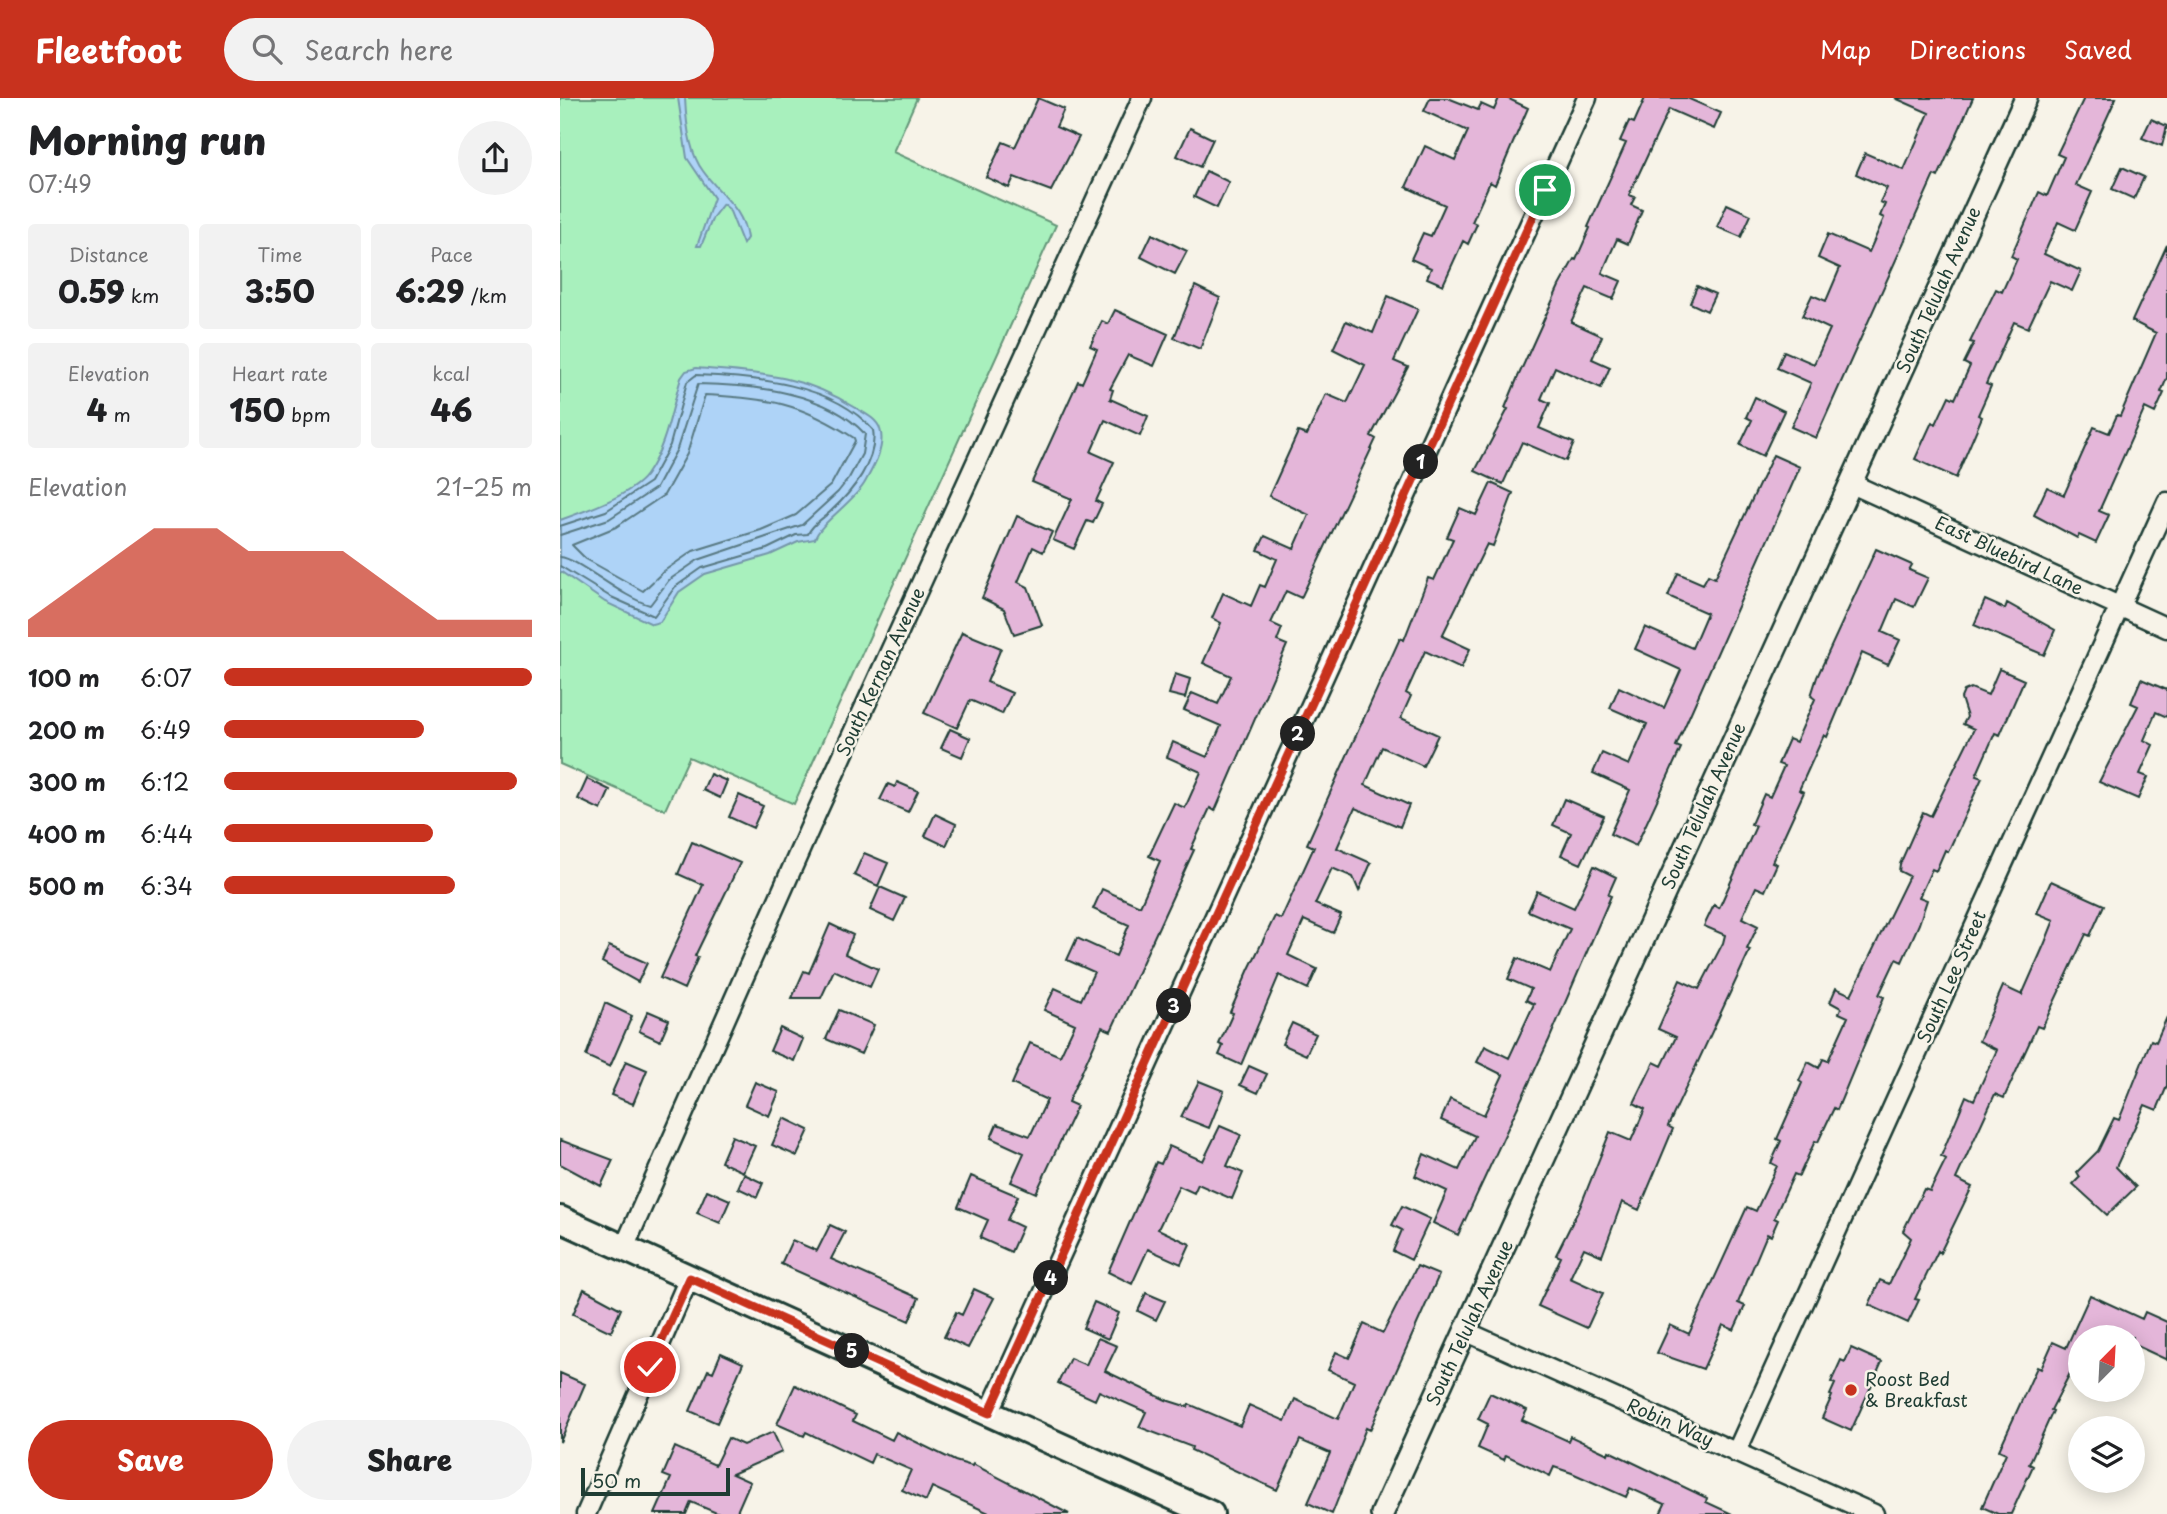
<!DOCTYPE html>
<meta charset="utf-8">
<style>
body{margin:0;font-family:"Playpen Sans",sans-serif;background:#f2f2f2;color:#202124;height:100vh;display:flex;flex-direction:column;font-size:26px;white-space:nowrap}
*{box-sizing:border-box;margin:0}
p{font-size:23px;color:#757577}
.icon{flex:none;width:38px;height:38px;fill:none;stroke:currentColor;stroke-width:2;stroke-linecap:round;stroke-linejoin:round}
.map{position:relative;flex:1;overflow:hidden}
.details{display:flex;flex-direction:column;background:#fff;width:560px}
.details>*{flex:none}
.needle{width:46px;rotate:24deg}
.tools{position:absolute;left:1508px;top:1227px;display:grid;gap:14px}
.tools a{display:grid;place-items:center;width:77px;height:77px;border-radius:50%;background:#fff;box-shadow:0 4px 18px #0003;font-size:35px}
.scale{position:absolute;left:21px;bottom:18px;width:149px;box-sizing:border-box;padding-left:7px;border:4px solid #1f3d34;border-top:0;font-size:19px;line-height:24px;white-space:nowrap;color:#1f3d34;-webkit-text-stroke:5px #f7f3e8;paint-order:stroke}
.pin{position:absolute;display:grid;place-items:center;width:60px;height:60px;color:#fff;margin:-30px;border:4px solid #fff;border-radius:50%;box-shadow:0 2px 7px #0007}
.km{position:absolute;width:35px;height:35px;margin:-18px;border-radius:50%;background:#222;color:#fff;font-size:19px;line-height:35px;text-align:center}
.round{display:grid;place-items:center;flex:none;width:74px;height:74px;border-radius:37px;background:#f2f2f2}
.overview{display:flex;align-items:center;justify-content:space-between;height:119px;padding:0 28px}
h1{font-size:38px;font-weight:800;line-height:52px}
.metrics{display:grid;grid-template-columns:repeat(3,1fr);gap:10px;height:119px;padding:7px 28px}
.metrics div{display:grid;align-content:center;border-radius:7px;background:#f2f2f2;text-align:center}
.metrics b{font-size:30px;font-weight:800}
.metrics small{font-size:19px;font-weight:400}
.metrics p{font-size:19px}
.chart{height:196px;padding:14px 28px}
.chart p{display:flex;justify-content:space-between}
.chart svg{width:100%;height:126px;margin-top:7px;fill:#c8321e;opacity:.7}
.cta{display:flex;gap:14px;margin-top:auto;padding:14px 28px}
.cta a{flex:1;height:80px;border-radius:42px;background:#c8321e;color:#fff;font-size:28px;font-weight:800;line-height:80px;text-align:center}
.cta a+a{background:#f2f2f2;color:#202124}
ul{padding:0 28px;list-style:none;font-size:23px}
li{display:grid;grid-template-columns:112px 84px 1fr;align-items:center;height:52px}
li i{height:18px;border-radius:9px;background:#c8321e}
header{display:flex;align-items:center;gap:42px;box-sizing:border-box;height:98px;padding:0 35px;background:#c8321e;color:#fff}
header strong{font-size:33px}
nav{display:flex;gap:38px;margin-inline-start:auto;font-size:24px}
.search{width:490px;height:63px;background:#f2f2f2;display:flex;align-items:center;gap:18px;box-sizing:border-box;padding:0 24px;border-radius:38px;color:#757577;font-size:26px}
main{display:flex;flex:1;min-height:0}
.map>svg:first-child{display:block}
.green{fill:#a8f0bd;stroke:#649678;stroke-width:2}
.water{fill:#aed3f7;stroke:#7597a9;stroke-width:2}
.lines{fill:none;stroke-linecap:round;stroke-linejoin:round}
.shore{stroke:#587982;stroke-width:2}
.building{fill:#e4b6d9;stroke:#1f3d34;stroke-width:2}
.minor-casing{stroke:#1f3d34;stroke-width:23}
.tertiary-casing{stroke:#1f3d34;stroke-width:26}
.secondary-casing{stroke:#1f3d34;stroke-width:30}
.minor{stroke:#f7f3e8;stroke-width:18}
.tertiary{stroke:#f7f3e8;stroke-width:21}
.secondary{stroke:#f7f3e8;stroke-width:24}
.route-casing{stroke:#fff;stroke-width:14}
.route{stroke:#c8321e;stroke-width:9}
.poi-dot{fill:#c8321e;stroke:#f7f3e8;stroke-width:2.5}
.labels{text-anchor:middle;stroke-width:5;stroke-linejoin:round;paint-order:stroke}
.street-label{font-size:18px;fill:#1f3d34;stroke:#f7f3e8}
.poi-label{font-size:18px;fill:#1f3d34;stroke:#f7f3e8;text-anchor:start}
</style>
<header>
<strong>Fleetfoot</strong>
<div class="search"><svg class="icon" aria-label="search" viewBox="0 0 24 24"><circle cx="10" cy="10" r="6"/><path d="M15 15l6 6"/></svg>Search here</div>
<nav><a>Map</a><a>Directions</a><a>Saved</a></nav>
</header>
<main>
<section class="details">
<div class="overview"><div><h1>Morning run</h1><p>07:49</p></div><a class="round"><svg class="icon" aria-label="share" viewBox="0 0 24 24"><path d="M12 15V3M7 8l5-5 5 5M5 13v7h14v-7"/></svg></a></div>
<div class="metrics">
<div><p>Distance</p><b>0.59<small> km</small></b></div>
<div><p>Time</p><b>3:50</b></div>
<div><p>Pace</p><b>6:29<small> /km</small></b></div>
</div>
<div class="metrics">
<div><p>Elevation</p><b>4<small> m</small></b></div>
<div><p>Heart rate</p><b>150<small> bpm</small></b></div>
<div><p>kcal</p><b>46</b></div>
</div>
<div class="chart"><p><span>Elevation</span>21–25 m</p>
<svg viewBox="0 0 160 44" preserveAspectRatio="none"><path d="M0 44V38L10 30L20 22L30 14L40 6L50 6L60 6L70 14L80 14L90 14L100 14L110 22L120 30L130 38L140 38L150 38L160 38V44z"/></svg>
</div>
<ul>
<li><b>100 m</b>6:07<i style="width:100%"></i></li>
<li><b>200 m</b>6:49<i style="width:65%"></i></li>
<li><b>300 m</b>6:12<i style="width:95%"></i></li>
<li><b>400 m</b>6:44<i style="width:68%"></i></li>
<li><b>500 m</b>6:34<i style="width:75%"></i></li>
</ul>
<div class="cta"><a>Save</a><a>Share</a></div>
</section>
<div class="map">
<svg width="1607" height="1416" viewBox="0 0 1607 1416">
<rect width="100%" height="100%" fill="#f7f3e8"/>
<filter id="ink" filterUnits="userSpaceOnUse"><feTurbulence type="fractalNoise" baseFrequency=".0143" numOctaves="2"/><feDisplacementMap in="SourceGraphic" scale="14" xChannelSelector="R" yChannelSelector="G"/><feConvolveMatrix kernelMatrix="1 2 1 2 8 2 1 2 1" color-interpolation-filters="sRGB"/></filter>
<g filter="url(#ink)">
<path class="green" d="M0,0H357L333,54L496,127L234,706L129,659L105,712L0,666Z"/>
<path class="water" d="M118,0H125C126,23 129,55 143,73C160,97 183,109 187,140L183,146L169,111L163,106L153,119L141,148H137L154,100L127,60Z
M136,270C197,275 243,276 296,310C304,315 317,321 320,331C326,349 313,370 304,386C292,405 259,426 255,441L238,444L210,457L145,476L119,494L100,524L92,526L45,504L0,473V422C23,414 72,397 86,377C106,349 111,313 121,280L126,273Z"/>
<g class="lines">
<path class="shore" d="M145,297C208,300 241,305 294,340L295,343L271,387L236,417L201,432L133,453L104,473L83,493L26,461L12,447L56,429L104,397L127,356Z
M0,428L46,413L90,384L110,347L127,284L136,277C194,279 273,285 313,332C318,362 292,394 271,413C263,421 253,425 248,436L236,437L207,451L142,470L115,489L94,518L49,498L0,468
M0,437L49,421L96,390L117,351L138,286C192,287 266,293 305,336L302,356L289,380L278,394L242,427L138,462L109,482L90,507C62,500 18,460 0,459"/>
</g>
<path class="building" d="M478,0L504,11L496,29L519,39L491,93L454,79L449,90L426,79L443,44L455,49Z
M870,0H888L918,12L921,6L934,12L939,0H947L968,10L935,87L930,84L912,124L917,126L908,146L903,143L883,187L867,180L871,170L851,161L863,135L871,138L885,107L846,89L865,48L895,62L908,33L864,13Z
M1085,0H1127L1161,15L1154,31L1109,11L1069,97L1075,99L1071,107L1082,112L1076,127L1068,146L1057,141L1042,175L1061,183L1053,201L1027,190L1011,224L1042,238L1032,261L1050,269L1041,290L995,269L981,301L990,305L979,330L1014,345L1006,363L962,344L943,386L915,373L948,311L945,310L957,281L999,188L1014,161L1016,162L1030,130L1028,129L1066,45L1060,43L1069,23L1074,25Z
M1335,0H1413L1378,79L1374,77L1256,340L1231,329L1251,285L1217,270L1224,253L1254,266L1270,231L1242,218L1252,197L1266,203L1280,170L1258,160L1268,136L1309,154L1324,120L1320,118L1325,106L1320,104L1327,90L1296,76L1305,55L1344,72L1369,15Z
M1524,0H1556L1516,87L1532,94L1515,132L1498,124L1484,156L1521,173L1512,193L1490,183L1468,230L1454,224L1426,286L1431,288L1418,317L1422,319L1396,380L1355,361L1372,324L1376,326L1389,298L1395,301L1410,268L1404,265L1414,245L1410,244L1436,191L1442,194L1457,161L1451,158L1479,94L1487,98L1504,59L1497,56Z
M1591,21L1607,28L1602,48L1582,40Z
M630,30L653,41L640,69L617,58Z
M1562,69L1584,79L1574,101L1552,91Z
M646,73L669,84L657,110L634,99Z
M1167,106L1191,117L1181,139L1157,129Z
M592,136L627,153L615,176L581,159Z
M1607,147V280L1601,294L1604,295L1595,315L1585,310L1539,413L1549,417L1536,445L1519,437L1517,440L1474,417L1487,389L1504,397L1534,329L1549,335L1557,317L1560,318L1596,235L1572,223Z
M635,188L660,200L640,251L614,240Z
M1137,188L1155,196L1147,213L1130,205Z
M828,198L858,211L834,263L848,269L811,338L816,341L741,500L726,493L711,525L722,530L717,543L727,547L655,713L650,710L631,751L634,752L551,933L542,929L508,1004L517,1008L476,1095L451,1084L464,1055L431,1040L437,1026L470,1038L487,1002L452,986L470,945L500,958L515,926L484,912L495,890L521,902L534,874L507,862L517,840L556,858L569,827L533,811L542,791L580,808L600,763L589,758L614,705L625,710L641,674L607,659L613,644L647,659L661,628L624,612L632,595L658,606L671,578L643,565L661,525L652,520L663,495L691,508L700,487L705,489L717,461L698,452L705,438L734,451L749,417L709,398L738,334L747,337L766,296L787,305L805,267L773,251L786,223L813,235Z
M555,212L608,236L594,268L568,257L550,291L553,292L550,301L588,318L580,338L545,322L531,354L554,364L536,403L542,406L533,425L527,423L514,451L493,442L512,401L472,384L518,283L522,285L537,251L530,248L542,223L548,226Z
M1195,299L1224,313L1203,358L1180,347L1192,322L1186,319Z
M1213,357L1240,369L1116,648L1121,650L1076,748L1050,736L1070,692L1033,675L1042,655L1069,667L1087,626L1050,610L1059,589L1104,610L1121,572L1075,551L1085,529L1132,550L1147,515L1108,498L1118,475L1143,486L1148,477L1155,480Z
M931,385L953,395L933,448L927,446L882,538L910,551L901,570L865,553L846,595L851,598L841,620L878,637L863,668L822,649L805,687L849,707L840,729L795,710L777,750L811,765L799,793L793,779L772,770L755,806L781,817L773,835L744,822L728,857L757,871L748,891L719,877L681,967L659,957L663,948L659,946L673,915L670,914L689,871L715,818L721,821L754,749L747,746L840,540L844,542L868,480L874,482L893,441L887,439L900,410L916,417Z
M457,418L492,434L483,454L473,449L458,484L468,489L482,527L454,536L444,511L422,500Z
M1316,451L1352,467L1349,472L1368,480L1354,509L1336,501L1322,534L1340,542L1328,567L1302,555L1267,639L1264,637L1239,692L1244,694L1212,764L1217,766L1205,793L1196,789L1182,820L1198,828L1187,851L1190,852L1108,1028L1113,1031L1079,1112L1062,1104L1042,1158L1024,1150L1010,1180L1043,1195L1027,1230L978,1208L1001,1159L996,1157L1020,1109L1050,1034L1071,1043L1085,1011L1074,1005L1094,964L1102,968L1116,939L1098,931L1120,882L1139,891L1163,845L1165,837L1144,828L1154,807L1159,810L1196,728L1191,726L1204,696L1210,699L1224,668L1218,666L1229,641L1236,644L1255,601L1251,598L1257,579Z
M1425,502L1445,511L1447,505L1495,532L1484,557L1414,527Z
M402,534L441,550L427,584L452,595L442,616L410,602L397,630L364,615Z
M1439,571L1464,582L1440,637L1435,635L1416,678L1422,680L1388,754L1385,752L1376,773L1372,771L1359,799L1367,802L1359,826L1342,864L1336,861L1319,897L1324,899L1277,1012L1274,1010L1258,1044L1255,1043L1239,1078L1234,1076L1214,1120L1218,1122L1211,1138L1207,1136L1178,1205L1185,1208L1174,1232L1163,1227L1143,1271L1097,1255L1110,1227L1129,1236L1187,1109L1196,1113L1217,1068L1211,1065L1221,1043L1217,1041L1242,985L1239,983L1248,964L1259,970L1263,961L1268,963L1288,919L1279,915L1281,910L1270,904L1276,890L1291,897L1349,778L1339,773L1340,766L1363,714L1371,718L1414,631L1403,626L1407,619L1401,600L1404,593L1411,590L1428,597Z
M615,576L630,581L625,600L609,596Z
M1581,581L1607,592V619L1596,614L1584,642L1593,647L1580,676L1588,679L1578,701L1539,684L1578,608L1571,605Z
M390,631L410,640L402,659L381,650Z
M150,676L167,683L160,700L143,692Z
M27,681L50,692L41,712L18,701Z
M337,684L358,693L348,714L320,702L328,686L335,689Z
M179,697L203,708L193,730L169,719Z
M1004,701L1044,718L1021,766L1001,757L1011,735L993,727Z
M375,716L396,726L386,748L365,738Z
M132,744L180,765L135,858L138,859L124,891L100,880L143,787L118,776Z
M304,755L328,765L318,788L294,777Z
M1034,768L1056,779L1048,797L1051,798L989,942L898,1137L873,1125L887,1093L855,1078L864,1056L899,1072L915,1038L881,1022L890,1001L924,1017L943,977L917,964L925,948L949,960L974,906L966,902L971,891L948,881L957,860L990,874L1010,831L968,813L977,793L1014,810Z
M1491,783L1544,807L1530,838L1526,836L1482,930L1477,928L1444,1000L1435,996L1396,1081L1412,1089L1380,1155L1378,1153L1355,1201L1359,1202L1348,1225L1309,1207L1320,1182L1329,1186L1351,1140L1343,1133L1364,1091L1370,1093L1386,1061L1381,1058L1406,998L1414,1002L1437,952L1419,943L1443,888L1462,897L1484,847L1494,822L1477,815Z
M320,789L345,800L334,823L310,812Z
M270,826L293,837L285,856L318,871L310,889L274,872L261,900H232L244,873L249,875Z
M49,848L87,865L78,884L42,864Z
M45,905L72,918L50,969L26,958Z
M279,912L314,927L301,956L266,941Z
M88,913L109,922L100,943L79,933Z
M1607,919V988L1597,1012L1585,1007L1556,1069L1576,1089L1547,1117L1513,1086L1520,1079L1517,1074L1538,1053L1554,1020L1559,1022L1591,942L1596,944Z
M732,925L756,936L746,957L722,946Z
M220,930L243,941L234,963L210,953Z
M66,963L87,972L73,1006L51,997Z
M689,968L707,976L698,995L680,987Z
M639,983L664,993L649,1030L621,1019Z
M195,984L219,994L209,1018L185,1007Z
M224,1020L249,1032L237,1058L212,1047Z
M660,1028L681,1037L667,1068L683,1075L672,1101L638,1086L634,1095L619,1088L598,1131L630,1146L621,1166L588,1151L572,1186L548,1174L596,1064L601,1066L609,1048L643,1063Z
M172,1038L195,1048L183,1074L161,1064Z
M0,1042L53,1062L41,1088L0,1066Z
M184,1076L203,1085L197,1099L178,1090Z
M411,1078L458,1098L447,1122L462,1129L451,1154L420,1140L428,1122L398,1109Z
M147,1092L170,1102L160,1125L137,1115Z
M842,1108L870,1121L851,1162L833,1153L842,1132L832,1127Z
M270,1127L285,1134L271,1161L359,1200L349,1223L221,1166L232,1142L257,1153Z
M857,1168L879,1177L810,1332L806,1330L772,1416L748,1405L770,1355L740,1342L717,1392L631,1352L632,1349L579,1329L586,1314L539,1293L535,1302L498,1285L510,1260L526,1267L538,1240L557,1248L545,1273L606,1302L628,1309L629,1306L680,1328L689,1307L725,1323L735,1301L778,1321L794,1284L768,1272L776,1254L789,1260L804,1226L823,1235Z
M24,1191L61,1211L51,1234L13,1216Z
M414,1191L434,1200L408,1250L384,1239L396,1214L402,1217Z
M586,1195L605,1203L596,1222L578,1213Z
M1530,1197L1582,1221L1585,1214L1607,1224V1262L1573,1246V1239H1549L1531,1231L1528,1239H1521V1254L1491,1312L1493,1313L1469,1366L1473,1368L1451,1416H1438L1422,1409L1446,1355L1439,1352L1477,1269L1481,1271L1493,1244L1506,1250Z
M534,1204L559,1215L548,1241L523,1230Z
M1291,1250L1322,1264L1291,1333L1262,1320L1272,1298L1270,1297L1275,1286L1271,1284L1281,1262L1285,1264Z
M161,1255L183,1265L157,1325L130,1313L148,1272L153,1274Z
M0,1275L25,1286L0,1344Z
M235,1287L296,1317L293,1323L332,1342L336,1334L395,1363L412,1368L413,1366L509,1416H431L372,1389L366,1403L342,1392L351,1372L314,1356L310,1365L246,1334L244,1338L217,1326Z
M930,1295L967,1312L962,1322L1008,1343L1010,1338L1048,1356L1049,1353L1147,1400L1146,1404L1172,1416H1100L1105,1406L1070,1390L1066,1399L1012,1375L994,1369L990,1378L946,1357L944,1362L918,1350L928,1326L918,1321Z
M213,1334L222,1354L172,1376L190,1384L176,1416H159L131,1404L126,1416H95L111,1380L103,1377L115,1349L155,1367L168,1340L183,1347Z"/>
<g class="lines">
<g class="minor-casing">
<path id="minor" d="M1292,386L1607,530
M64,1150L256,716L582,0
M907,1234L1314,1416
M429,1315L1027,0
M1176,1355L1607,404
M26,1416L129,1180"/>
</g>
<g class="tertiary-casing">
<path id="tertiary" d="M822,1416L1466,0"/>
</g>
<g class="secondary-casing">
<path id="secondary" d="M0,1121L651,1416"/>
</g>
<use href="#minor" class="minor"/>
<use href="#tertiary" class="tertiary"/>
<use href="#secondary" class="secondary"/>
</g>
</g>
<g class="lines" filter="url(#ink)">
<g class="route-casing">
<path id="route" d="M90,1269L130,1180L429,1315L985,92"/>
</g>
<use href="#route" class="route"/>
</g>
<circle class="poi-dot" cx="1291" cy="1292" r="7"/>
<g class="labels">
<g class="street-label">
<text transform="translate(1379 192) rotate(-66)" y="6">South Telulah Avenue</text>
<text transform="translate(1449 458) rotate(25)" y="6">East Bluebird Lane</text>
<text transform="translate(321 574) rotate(-65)" y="6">South Kernan Avenue</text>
<text transform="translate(1144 708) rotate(-66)" y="6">South Telulah Avenue</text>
<text transform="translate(1392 879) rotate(-66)" y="6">South Lee Street</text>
<text transform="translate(910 1225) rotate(-65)" y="6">South Telulah Avenue</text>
<text transform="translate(1110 1325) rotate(24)" y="6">Robin Way</text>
</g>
<g class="poi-label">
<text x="1305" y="1288">Roost Bed<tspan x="1305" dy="21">&amp; Breakfast</tspan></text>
</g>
</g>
</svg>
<div class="tools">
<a><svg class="needle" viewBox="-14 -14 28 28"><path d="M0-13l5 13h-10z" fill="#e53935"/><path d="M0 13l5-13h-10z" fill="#757577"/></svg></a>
<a><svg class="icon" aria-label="layers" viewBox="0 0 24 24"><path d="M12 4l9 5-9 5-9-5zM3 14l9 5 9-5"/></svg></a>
</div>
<div class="scale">50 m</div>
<div class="pin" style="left:985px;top:92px;background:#1e9e55"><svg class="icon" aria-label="arrive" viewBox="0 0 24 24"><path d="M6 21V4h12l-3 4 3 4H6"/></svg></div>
<div class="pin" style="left:90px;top:1269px;background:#d93025"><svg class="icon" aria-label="check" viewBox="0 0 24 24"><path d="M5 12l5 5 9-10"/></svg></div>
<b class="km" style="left:861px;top:364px">1</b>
<b class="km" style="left:738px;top:636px">2</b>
<b class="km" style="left:614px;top:908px">3</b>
<b class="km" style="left:491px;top:1180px">4</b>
<b class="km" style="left:292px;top:1253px">5</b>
</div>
</main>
